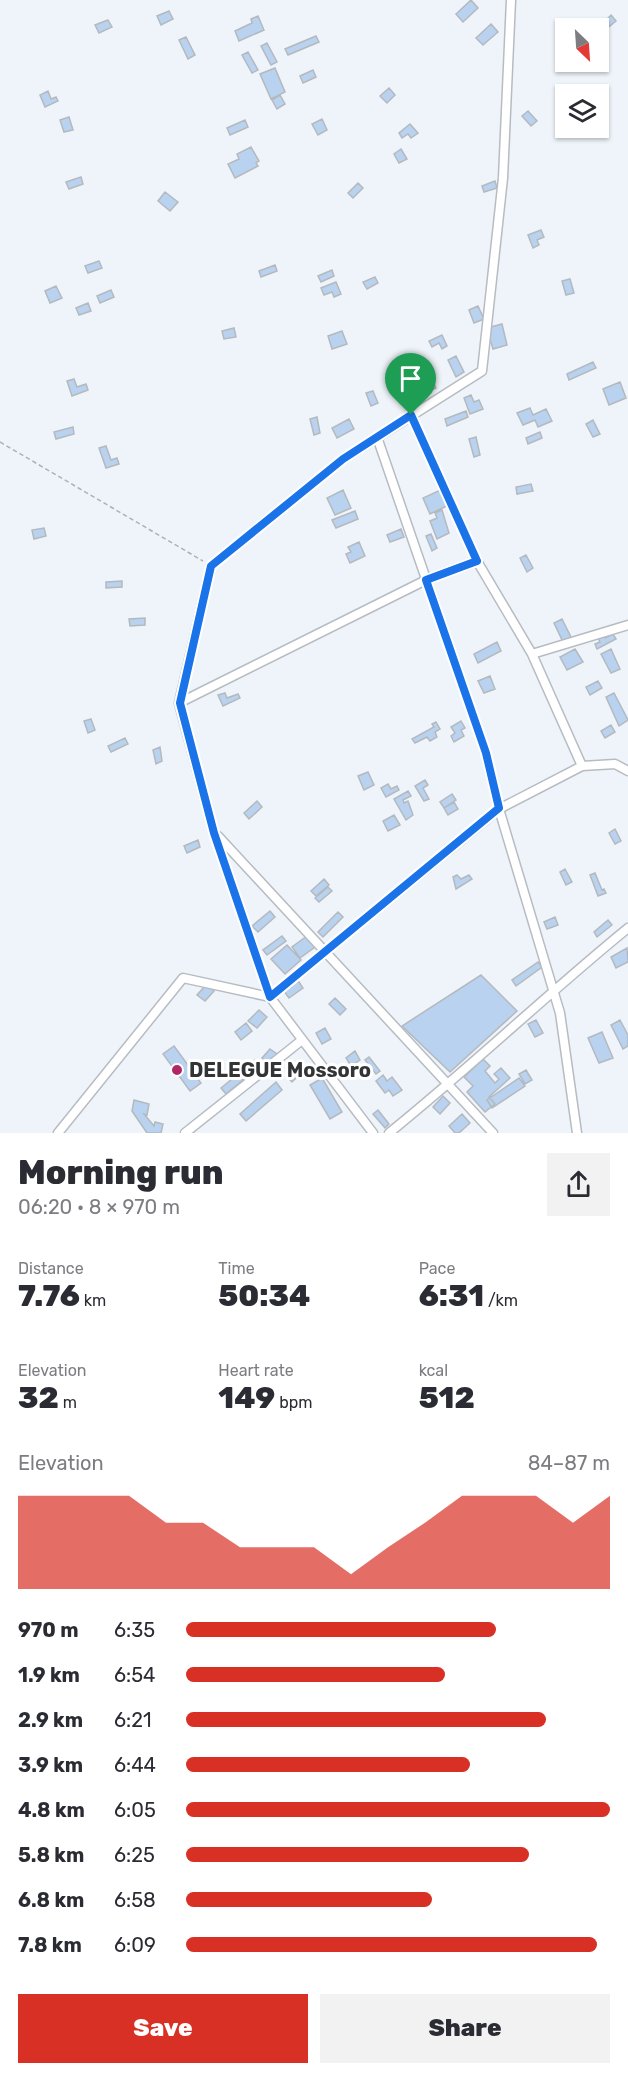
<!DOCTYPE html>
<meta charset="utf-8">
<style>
body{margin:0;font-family:Rubik,sans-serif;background:#f2f2f3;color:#2b2b33;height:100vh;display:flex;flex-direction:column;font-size:22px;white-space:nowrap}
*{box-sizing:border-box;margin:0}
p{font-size:20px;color:#7c7c81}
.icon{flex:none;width:33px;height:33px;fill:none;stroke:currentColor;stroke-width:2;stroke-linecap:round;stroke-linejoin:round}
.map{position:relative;height:1133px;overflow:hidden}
.details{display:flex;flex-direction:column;background:#fff;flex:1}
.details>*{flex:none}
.needle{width:39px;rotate:155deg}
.tools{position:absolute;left:555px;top:18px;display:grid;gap:12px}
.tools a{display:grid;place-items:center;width:54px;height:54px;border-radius:0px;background:#fff;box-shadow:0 2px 4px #0004;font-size:30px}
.pin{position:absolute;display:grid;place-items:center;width:51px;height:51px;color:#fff;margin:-62px -26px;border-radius:50% 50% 50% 0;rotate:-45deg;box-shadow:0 0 6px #0007}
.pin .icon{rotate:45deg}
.round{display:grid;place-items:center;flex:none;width:63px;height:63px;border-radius:0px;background:#f2f2f3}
.summary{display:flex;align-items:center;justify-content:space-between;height:102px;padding:0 18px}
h1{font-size:33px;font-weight:800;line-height:45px}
.stats{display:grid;grid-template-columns:repeat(3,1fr);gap:9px;height:102px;padding:6px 18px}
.stats div{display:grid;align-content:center}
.stats b{font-size:30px;font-weight:800}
.stats small{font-size:16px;font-weight:400}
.stats p{font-size:16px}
.chart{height:168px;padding:12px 18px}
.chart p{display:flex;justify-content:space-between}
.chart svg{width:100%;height:108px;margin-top:6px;fill:#d93025;opacity:.7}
.cta{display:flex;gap:12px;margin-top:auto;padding:12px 18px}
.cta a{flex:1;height:69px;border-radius:0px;background:#d93025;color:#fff;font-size:24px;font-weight:800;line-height:69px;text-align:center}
.cta a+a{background:#f2f2f3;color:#2b2b33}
ul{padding:0 18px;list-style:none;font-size:20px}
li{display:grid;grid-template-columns:96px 72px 1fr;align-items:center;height:45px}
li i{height:15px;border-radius:8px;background:#d93025}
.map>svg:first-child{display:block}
.building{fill:#b8d2ef;stroke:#b4b9be;stroke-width:1.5}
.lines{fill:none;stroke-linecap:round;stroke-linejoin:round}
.street-casing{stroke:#b7bcc2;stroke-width:11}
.path{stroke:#adb1b5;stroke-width:1.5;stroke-dasharray:4.5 3;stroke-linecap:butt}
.street{stroke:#fff;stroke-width:8}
.route-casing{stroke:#fff;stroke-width:12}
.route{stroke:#1a73e8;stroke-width:8}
.poi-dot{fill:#b12664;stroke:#fff;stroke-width:2}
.labels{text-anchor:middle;stroke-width:6;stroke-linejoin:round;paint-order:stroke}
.poi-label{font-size:20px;font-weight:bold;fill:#323436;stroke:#fff;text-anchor:start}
</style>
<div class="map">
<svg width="628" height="1133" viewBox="0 0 628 1133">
<rect width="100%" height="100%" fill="#eff4fa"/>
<path class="building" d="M471,0L478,8L463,22L456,14Z
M169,11L173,19L161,25L157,16Z
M611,15L616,21L604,31L600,26Z
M258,16L264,30L239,41L235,31L252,23L251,19Z
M108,20L112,27L99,33L95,25Z
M491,24L498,32L483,45L476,38Z
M316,36L319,42L288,55L285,49Z
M186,37L195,55L188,59L179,40Z
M267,43L277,62L271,65L261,46Z
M248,52L258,70L252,73L242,55Z
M275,68L285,92L271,99L260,74Z
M313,70L316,77L303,83L300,76Z
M389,88L395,95L387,103L380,96Z
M48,91L51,99L56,97L58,101L45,107L40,95Z
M280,95L285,104L277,109L272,100Z
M528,111L537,121L531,126L522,116Z
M69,117L73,130L64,132L60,120Z
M322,119L327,130L318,135L312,124Z
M245,120L248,127L230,135L227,128Z
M410,124L418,133L411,138L408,134L402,138L399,133Z
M251,147L259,161L256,163L258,166L235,178L228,164L239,159L237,154Z
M401,149L407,159L399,163L394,154Z
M81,177L83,184L69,189L66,182Z
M495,181L497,188L484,192L482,186Z
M358,183L363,188L353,198L348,193Z
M165,192L178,202L170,211L158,201Z
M541,230L544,237L537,240L539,245L533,248L528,235Z
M99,261L102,268L88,273L85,266Z
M275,265L277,271L261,277L259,271Z
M332,270L334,276L321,282L318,276Z
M375,277L378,283L367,289L363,282Z
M570,279L574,293L566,295L562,281Z
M336,282L341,294L334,297L332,292L324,295L321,288Z
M56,286L62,298L50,303L45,291Z
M111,290L114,297L100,303L97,296Z
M88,303L91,311L79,315L76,308Z
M478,306L484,319L474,323L469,310Z
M502,324L507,345L493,349L487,328Z
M234,328L236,337L224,339L222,331Z
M342,331L347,344L332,349L328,336Z
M442,335L447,346L442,349L439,343L432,347L429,341Z
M456,356L464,372L456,377L448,360Z
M593,362L596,368L569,380L567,374Z
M429,372L436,388L407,400L401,384Z
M74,379L77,387L86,384L88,390L72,396L67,381Z
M620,382L626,398L609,405L603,389Z
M373,391L378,403L371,406L366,393Z
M471,395L474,402L479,400L483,409L470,414L464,398Z
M530,408L533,415L546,409L552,421L538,427L535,420L523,425L517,413Z
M466,411L468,417L447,426L445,419Z
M317,417L320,433L314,435L310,419Z
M349,419L354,429L337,438L332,428Z
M593,420L600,434L593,437L586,424Z
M73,427L74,434L56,439L54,432Z
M540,432L542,438L528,444L526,438Z
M476,437L480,455L474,457L469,439Z
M106,446L111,460L117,458L119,464L106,468L99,448Z
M531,484L533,491L517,494L516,487Z
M447,487L453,503L430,514L423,498Z
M343,490L351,508L335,515L327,498Z
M442,510L449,533L437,539L430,521L437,518L435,513Z
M355,511L358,519L336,528L332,520Z
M44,528L46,536L34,539L32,530Z
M401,529L404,537L390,542L387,535Z
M431,534L437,548L432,551L426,536Z
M359,542L365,556L350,563L346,554L351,552L348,547Z
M526,555L533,568L527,572L520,558Z
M122,581V587L106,588V582Z
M145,618V625L130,626L129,619Z
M562,619L571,637L563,642L554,623Z
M603,633L605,638L613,634L616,639L597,649L595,644L600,642L597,636Z
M497,642L501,651L478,663L474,654Z
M575,649L583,662L567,670L560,657Z
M611,649L620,669L611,673L601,654Z
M490,676L495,689L484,693L478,681Z
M598,681L602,688L590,695L586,687Z
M225,693L227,698L238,694L240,698L223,706L218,695Z
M614,693L628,720L619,726L606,697Z
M91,719L95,730L88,733L84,721Z
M461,721L465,728L461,730L464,736L454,742L451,736L455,733L451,727Z
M436,722L440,729L435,732L437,737L430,741L427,737L415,743L412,739L434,727L432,724Z
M611,725L615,732L605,738L601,731Z
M125,738L128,744L111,752L108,746Z
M160,747L162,761L156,764L153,750Z
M368,772L374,785L364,790L358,776Z
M425,780L428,785L423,788L429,799L424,801L415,786Z
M388,784L391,789L397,786L399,790L386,797L381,788Z
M408,791L411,796L403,800L404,803L408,801L413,815L406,820L394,799Z
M452,794L456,800L444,808L440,802Z
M257,801L262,807L249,819L244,813Z
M454,802L458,809L448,815L444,808Z
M394,815L400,825L388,831L383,821Z
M615,829L621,841L615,844L609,833Z
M198,840L200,847L187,853L184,846Z
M565,869L572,882L566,885L560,872Z
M595,873L602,890L604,889L606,893L598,896L590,875Z
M457,875L461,879L469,875L472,879L456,889L453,877Z
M324,879L329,885L316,896L311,891Z
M328,887L332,891L319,902L315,898Z
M270,911L275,917L258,932L252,926Z
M338,912L343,917L323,937L318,932Z
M555,917L558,925L547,929L544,922Z
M608,920L612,925L597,937L594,932Z
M282,936L286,941L267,955L263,950Z
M307,936L315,947L300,958L292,947Z
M287,945L301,960L285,974L271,959Z
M627,948L628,962L616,968L611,957Z
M538,962L542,967L516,986L512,980Z
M481,975L517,1011L450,1072L402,1026Z
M295,976L303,988L289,998L281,987Z
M206,985L214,991L205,1001L197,995Z
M335,998L346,1009L340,1015L329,1004Z
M259,1010L267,1017L257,1028L248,1021Z
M536,1020L543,1033L535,1037L528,1024Z
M620,1020L628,1035V1046L623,1049L611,1025Z
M246,1023L252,1031L241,1040L235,1032Z
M325,1028L331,1039L322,1044L316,1033Z
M602,1032L613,1058L599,1063L588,1038Z
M174,1046L201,1083L190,1091L163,1054Z
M270,1049L277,1054L270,1064L262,1058Z
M355,1051L360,1060L351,1066L346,1058Z
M369,1057L380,1071L376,1074L365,1060Z
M483,1059L490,1066L485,1071L495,1083L499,1079L494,1074L501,1068L510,1078L489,1097L495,1104L485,1112L467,1092L473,1086L464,1077Z
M255,1060L260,1066L226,1094L221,1088Z
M302,1062L307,1068L292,1082L287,1076Z
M526,1070L532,1080L525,1084L519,1074Z
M383,1075L387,1081L392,1077L402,1090L393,1096L389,1090L385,1093L376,1081Z
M322,1078L342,1112L330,1119L310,1085Z
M519,1078L525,1086L492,1108L487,1100Z
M276,1082L282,1090L246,1121L240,1114Z
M443,1096L450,1103L440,1114L433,1107Z
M134,1100L149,1104L147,1115L144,1114L154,1126L155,1122L163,1124L161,1133H147L132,1111Z
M378,1110L389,1124L385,1128L373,1114Z
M462,1114L470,1123L459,1133H455L449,1126Z"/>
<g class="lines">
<g class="street-casing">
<path id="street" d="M411,415L477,561L532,654L582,766
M377,437L486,753L499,809L560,1013L577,1133
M532,654L628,625
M179,703L426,580L477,561
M218,836L493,1133
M58,1133L183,978L270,997L499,809L582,766L615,764L628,771
M185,1133L302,1040
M373,1133L270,997L214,833L179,703L211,566L343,459L482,371L503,178L511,0
M389,1133C471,1067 547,994 628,928"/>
</g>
<path class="path" d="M0,442L203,561"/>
<use href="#street" class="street"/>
</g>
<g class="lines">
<g class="route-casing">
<path id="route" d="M411,415L477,561L426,580L486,753L499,808L270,997L214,833L180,703L211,566L343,459Z"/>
</g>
<use href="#route" class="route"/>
</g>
<circle class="poi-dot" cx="177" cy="1070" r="6"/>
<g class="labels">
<g class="poi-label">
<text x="189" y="1077">DELEGUE Mossoro</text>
</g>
</g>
</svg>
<div class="tools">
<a><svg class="needle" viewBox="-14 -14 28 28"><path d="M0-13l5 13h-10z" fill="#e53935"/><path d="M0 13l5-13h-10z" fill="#7c7c81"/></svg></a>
<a><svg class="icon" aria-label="layers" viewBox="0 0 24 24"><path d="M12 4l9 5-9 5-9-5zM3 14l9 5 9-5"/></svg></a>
</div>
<div class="pin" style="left:411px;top:415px;background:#1e9e55"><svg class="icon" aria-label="arrive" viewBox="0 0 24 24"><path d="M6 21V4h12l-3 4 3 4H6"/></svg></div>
</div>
<section class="details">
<div class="summary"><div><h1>Morning run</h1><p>06:20 · 8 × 970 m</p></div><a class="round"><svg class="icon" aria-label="share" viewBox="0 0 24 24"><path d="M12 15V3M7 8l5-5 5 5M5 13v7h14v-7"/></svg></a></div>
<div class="stats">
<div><p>Distance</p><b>7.76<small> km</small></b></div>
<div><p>Time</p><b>50:34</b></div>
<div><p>Pace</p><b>6:31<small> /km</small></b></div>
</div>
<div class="stats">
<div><p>Elevation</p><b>32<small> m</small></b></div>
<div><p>Heart rate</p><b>149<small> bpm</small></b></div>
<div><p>kcal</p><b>512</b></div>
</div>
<div class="chart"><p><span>Elevation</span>84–87 m</p>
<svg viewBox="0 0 160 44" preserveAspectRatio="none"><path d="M0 44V6L10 6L20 6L30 6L40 17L50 17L60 27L70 27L80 27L90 38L100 27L110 17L120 6L130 6L140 6L150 17L160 6V44z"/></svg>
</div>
<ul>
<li><b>970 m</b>6:35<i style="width:73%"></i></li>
<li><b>1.9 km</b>6:54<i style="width:61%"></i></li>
<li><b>2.9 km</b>6:21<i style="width:85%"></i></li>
<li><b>3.9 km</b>6:44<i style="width:67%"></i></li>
<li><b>4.8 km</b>6:05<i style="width:100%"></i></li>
<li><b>5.8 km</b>6:25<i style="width:81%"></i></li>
<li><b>6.8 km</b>6:58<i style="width:58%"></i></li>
<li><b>7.8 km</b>6:09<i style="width:97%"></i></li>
</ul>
<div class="cta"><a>Save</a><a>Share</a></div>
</section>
